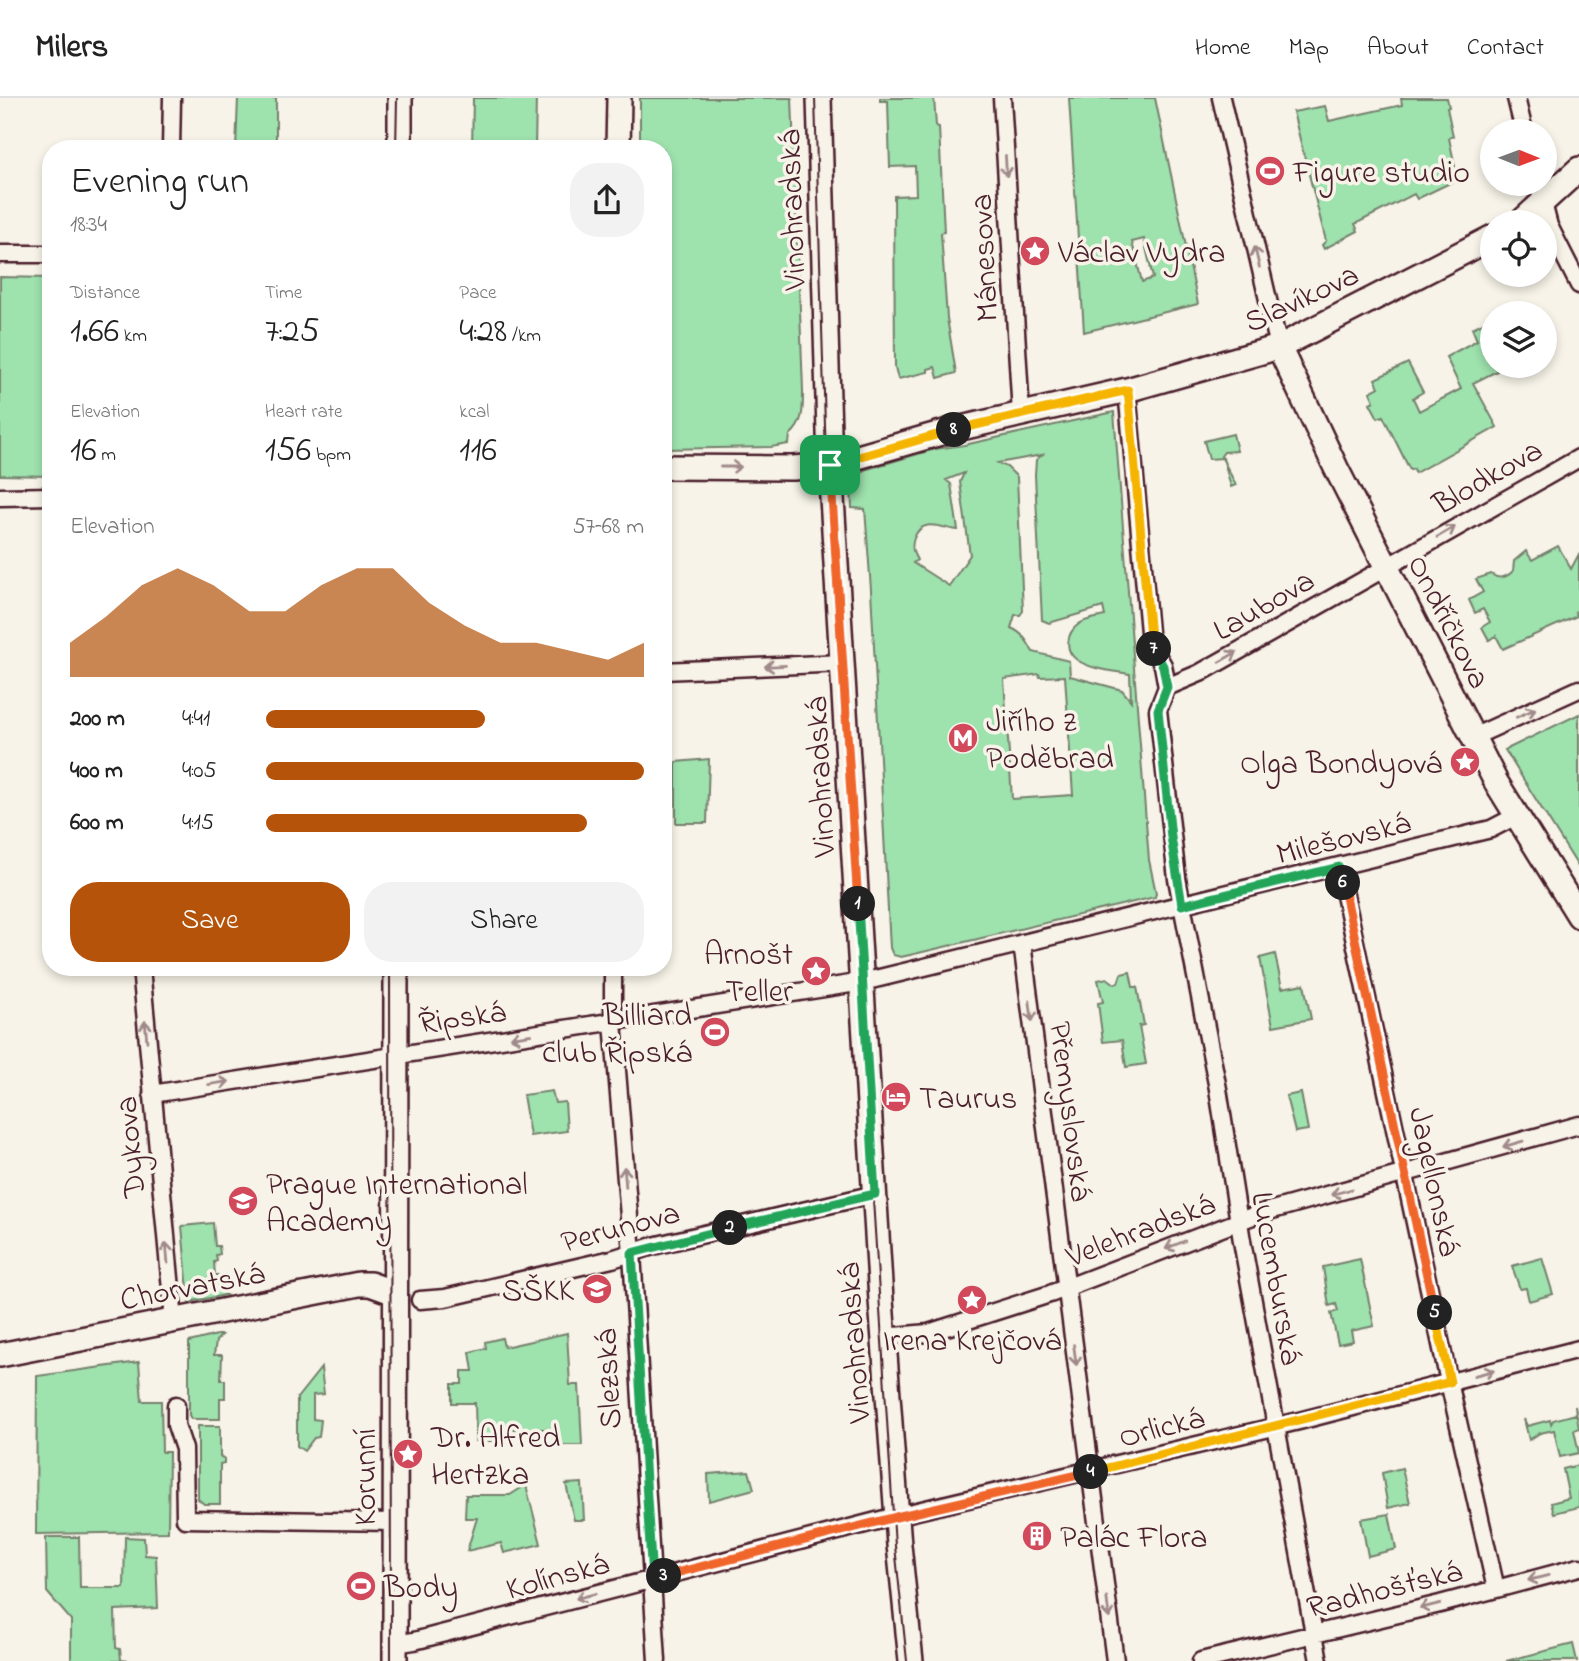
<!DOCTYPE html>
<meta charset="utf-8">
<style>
body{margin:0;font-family:"Indie Flower",sans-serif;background:#f2f2f2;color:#222;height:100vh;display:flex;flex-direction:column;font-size:26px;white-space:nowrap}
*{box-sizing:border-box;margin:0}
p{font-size:23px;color:#767676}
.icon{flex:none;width:38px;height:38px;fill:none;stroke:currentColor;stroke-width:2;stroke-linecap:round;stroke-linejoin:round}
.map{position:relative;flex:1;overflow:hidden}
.details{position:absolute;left:42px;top:42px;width:630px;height:836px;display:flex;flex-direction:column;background:#fff;border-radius:28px;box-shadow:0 4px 10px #0003}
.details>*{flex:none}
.needle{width:46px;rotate:91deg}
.tools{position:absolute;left:1480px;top:21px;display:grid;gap:14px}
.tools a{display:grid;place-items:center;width:77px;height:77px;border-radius:50%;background:#fff;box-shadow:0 4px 10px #0003;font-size:35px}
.pin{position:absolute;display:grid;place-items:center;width:60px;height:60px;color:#fff;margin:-30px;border-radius:14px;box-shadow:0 4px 10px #0006}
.km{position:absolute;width:35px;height:35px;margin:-18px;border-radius:50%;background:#222;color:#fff;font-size:19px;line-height:35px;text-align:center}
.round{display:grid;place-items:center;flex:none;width:74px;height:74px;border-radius:28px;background:#f2f2f2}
.headline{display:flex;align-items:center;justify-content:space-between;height:119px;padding:0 28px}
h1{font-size:38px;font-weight:600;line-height:52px}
.metrics{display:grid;grid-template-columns:repeat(3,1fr);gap:10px;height:119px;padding:7px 28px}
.metrics div{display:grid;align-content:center}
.metrics b{font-size:35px;font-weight:600}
.metrics small{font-size:19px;font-weight:400}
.metrics p{font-size:19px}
.chart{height:196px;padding:14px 28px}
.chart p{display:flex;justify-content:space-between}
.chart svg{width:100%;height:126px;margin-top:7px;fill:#b45309;opacity:.7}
.action{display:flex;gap:14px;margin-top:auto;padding:14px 28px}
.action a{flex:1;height:80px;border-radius:28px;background:#b45309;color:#fff;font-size:28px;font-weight:600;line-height:80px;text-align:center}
.action a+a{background:#f2f2f2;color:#222}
ul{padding:0 28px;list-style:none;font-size:23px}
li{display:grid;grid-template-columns:112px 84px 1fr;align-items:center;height:52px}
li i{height:18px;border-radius:9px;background:#b45309}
header{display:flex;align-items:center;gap:42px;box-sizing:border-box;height:98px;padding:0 35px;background:#fff;border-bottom:2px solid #e0e0e0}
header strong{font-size:33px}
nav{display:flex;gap:38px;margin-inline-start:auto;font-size:24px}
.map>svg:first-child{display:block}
.green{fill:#9ee2ae;stroke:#74806c;stroke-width:2;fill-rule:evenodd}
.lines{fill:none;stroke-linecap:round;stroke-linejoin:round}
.street-casing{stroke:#4a1f2b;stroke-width:21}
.secondary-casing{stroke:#4a1f2b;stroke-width:28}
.street{stroke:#f7f3e8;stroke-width:16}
.secondary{stroke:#f7f3e8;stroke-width:23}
.tram{stroke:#4a1f2b;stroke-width:2}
.oneway{stroke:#a0898a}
.split-1-casing{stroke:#fff;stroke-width:14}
.split-2-casing{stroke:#fff;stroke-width:14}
.split-3-casing{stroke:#fff;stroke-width:14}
.split-4-casing{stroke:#fff;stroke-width:14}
.split-5-casing{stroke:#fff;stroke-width:14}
.split-6-casing{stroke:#fff;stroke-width:14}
.split-7-casing{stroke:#fff;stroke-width:14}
.split-8-casing{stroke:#fff;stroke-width:14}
.split-9-casing{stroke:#fff;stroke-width:14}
.split-1{stroke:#f0652b;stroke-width:9}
.split-2{stroke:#22a559;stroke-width:9}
.split-3{stroke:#22a559;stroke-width:9}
.split-4{stroke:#f0652b;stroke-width:9}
.split-5{stroke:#f5b400;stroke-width:9}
.split-6{stroke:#f0652b;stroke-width:9}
.split-7{stroke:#22a559;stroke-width:9}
.split-8{stroke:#f5b400;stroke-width:9}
.split-9{stroke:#f5b400;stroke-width:9}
.labels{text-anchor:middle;stroke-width:7;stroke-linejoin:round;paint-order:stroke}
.poi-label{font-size:32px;fill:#4a1f2b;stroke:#f7f3e8;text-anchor:start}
.street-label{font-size:32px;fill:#4a1f2b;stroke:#f7f3e8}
</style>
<header>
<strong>Milers</strong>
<nav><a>Home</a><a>Map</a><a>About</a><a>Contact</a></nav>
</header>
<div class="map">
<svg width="1579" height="1563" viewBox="0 0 1579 1563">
<rect width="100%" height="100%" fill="#f7f3e8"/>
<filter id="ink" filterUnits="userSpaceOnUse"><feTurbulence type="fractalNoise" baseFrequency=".0143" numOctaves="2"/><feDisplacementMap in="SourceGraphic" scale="14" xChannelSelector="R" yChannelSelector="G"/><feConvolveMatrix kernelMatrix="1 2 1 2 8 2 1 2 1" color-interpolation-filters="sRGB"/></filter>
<g filter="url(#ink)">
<path class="green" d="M238,0H276V51H236Z
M473,0H536L535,51H472Z
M640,0H792L803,292C803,310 804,325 790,337L789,346L771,349L663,351V51H640Z
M880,0H934L936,28L939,29L944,134L941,135L947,220L956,275L938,280L935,269L928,271V274L898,281L895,269L894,98L916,97L915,68L890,69L888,3H880Z
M1069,0H1155L1198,206L1084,234ZM1144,141L1153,180L1142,184L1132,144Z
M1401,0H1447L1449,9L1447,10L1453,38L1449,40L1455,69L1445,71L1452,84L1417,101L1414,96L1355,126L1358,133L1324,151L1322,147L1326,143L1293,14L1325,8L1329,23L1402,7Z
M0,179L51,180V378L0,377Z
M1493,220L1492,262L1497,273L1473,285L1497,329L1415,375L1414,371L1410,372L1383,318L1378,320L1370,305L1374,303L1370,294L1379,289L1375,281L1408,265L1423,294L1413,300L1419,313L1461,291L1446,259L1477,242L1472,230Z
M1114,314L1149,762L1156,795L1155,799L910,857L901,859L893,857L890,850L871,492L865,411L852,410L851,390L864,372L935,351L964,347ZM1042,357L1036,362L1035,377L1042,522L1049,525L1103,509L1105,518C1097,520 1085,521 1079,526C1066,535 1064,553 1077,562C1092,572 1114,573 1130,576L1131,603L1122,592L1070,578L1069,563L1033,554C1027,543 1023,535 1011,530L1015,517H1020L1023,513L1017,379L1007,369L998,365ZM964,375L960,384L970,457L949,488L913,465L917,462C912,454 911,448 914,440C923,418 942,431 958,432L951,386L946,382ZM1039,576L1040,579L1065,578L1073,697L1012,701L1004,581Z
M1233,336L1237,353L1224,354L1221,358L1236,387L1231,389L1223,360L1209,361L1204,343Z
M1558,448L1571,471L1579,456V512L1575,514L1577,518L1503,551L1496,538L1489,542L1482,529L1490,524L1483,511L1475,515L1469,502L1483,494L1476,481L1491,476C1499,482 1506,480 1513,473L1514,463L1526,453L1532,462Z
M1579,616V770L1505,652Z
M709,661L707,725H676V664Z
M1275,856L1282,890L1304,886L1311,921L1273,928L1260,860Z
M1130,874L1133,889H1137L1144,927L1139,928L1146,966L1126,969L1122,942L1103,944L1098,905L1103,904L1098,882L1107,880L1115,886L1118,885L1121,876Z
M552,993L555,1005L565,1004L567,1033L530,1038L523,997Z
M1301,995L1308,1032L1295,1034L1286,998Z
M213,1125L215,1148H219L220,1156L216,1157L217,1163L214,1164L215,1177H218L219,1185H222L223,1195L226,1197L189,1204L182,1128Z
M1542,1160L1553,1196L1529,1203L1526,1190L1520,1191L1512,1168Z
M1360,1161L1374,1228L1351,1233L1353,1243L1338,1246L1331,1215L1338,1213L1336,1206L1329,1208L1323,1169Z
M567,1235L570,1287H579L582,1347H554L553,1331H511V1343H476L475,1305H452V1286H462V1273H473L470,1254L486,1250L485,1244L502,1240L504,1249Z
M217,1237H222L216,1243L214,1257H222L221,1282H225V1300H220V1321H191L189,1317V1244Z
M139,1264L142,1303H161L162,1354H169L168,1434L36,1436L37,1278Z
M321,1270L324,1296L313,1297V1321L321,1322L319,1339L314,1340L304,1353L297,1348V1300Z
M1575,1308L1579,1330L1574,1332L1579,1355L1560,1359L1554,1332L1540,1335L1529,1342L1524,1321L1527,1328L1550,1322L1551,1326L1553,1322L1576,1316Z
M198,1328H220V1359L224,1360V1365L220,1366V1406H204L198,1401Z
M1579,1367V1409L1554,1415L1551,1405L1569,1400L1563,1371Z
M1402,1370L1410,1405L1388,1410L1382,1375Z
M749,1373L754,1391L709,1403L708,1376Z
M582,1385L584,1422H574L566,1386Z
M526,1387L541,1446L504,1455L501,1445L467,1453L477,1420H465L466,1397H510Z
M1389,1416L1396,1451L1368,1458L1361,1421Z
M46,1439H79L80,1490H124L125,1439L144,1440L145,1457L156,1458L158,1510L115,1512L116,1550L120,1551L121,1562L130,1563H71V1522L47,1494Z
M1573,1546L1577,1563H1506Z"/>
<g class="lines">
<g class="street-casing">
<path id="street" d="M1002,0L1021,316
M1221,0L1279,249
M1516,0L1524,33
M171,51L172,0
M1538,86L1549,128L1579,187
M0,156H51
M1127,292L1150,545L1163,567L1167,589L1158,612L1177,781L1218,991L1242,1143L1319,1563
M0,399L51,398
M663,573L843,565
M1167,589L1200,575L1579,360
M1473,639L1579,591
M1339,769L1449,1284L1496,1491
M1022,845L1115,1563
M141,870L174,1223
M613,870V924L632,1155L657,1563
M152,996L863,884L1491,731L1516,718
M420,1202L445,1200L612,1161L653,1148L875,1096
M884,1239L928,1235L1050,1196L1258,1116L1579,1027
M176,1307V1327L184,1351L185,1421L395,1424
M395,1546L414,1543L896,1418L1299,1323L1579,1251
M1201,1563L1440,1506L1579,1469"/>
</g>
<g class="secondary-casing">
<path id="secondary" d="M819,0L830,367L881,1202L899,1447L911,1563
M400,51V0
M618,51L619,0
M1521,124L1579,71
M1279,249L1336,370L1496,684L1579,818
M663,369L793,370L830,367L948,333L1127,292L1279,249L1493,139
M0,1257L359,1186H370L395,1195
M395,1563L396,870"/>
</g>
<use href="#street" class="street"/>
<use href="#secondary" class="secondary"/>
<path class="tram" d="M815,0L826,361L895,1448L907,1563
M396,51L397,0
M390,870L391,1563"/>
</g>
<defs><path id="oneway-shaft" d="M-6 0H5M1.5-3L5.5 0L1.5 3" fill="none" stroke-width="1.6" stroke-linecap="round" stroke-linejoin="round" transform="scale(1.75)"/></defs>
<g class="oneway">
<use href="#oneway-shaft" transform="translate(1006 68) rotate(87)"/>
<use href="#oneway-shaft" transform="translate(1257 159) rotate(-103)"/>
<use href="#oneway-shaft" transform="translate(731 369)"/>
<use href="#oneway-shaft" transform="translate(1446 434) rotate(-30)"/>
<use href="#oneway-shaft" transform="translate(1228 559) rotate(-30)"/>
<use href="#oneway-shaft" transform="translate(775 568) rotate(177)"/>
<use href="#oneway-shaft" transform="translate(1526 615) rotate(-24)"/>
<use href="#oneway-shaft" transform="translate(1031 913) rotate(83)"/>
<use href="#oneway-shaft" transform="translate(146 933) rotate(-95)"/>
<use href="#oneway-shaft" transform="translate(521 938) rotate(171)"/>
<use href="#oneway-shaft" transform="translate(219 985) rotate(-9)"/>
<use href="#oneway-shaft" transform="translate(1513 1046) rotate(164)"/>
<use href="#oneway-shaft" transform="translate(625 1079) rotate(-95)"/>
<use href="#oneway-shaft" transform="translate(1341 1094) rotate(165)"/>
<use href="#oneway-shaft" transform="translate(1175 1147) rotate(158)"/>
<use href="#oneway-shaft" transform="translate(167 1155) rotate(-95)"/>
<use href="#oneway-shaft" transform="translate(1075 1257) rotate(82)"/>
<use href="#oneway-shaft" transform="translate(1484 1275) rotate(-14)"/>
<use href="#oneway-shaft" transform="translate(1538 1480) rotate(166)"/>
<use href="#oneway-shaft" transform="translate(586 1498) rotate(165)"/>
<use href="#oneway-shaft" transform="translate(1430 1508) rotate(166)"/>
<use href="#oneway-shaft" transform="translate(1108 1510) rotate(83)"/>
</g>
</g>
<g class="lines" filter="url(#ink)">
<g class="split-1-casing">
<path id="split-1" d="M830,367L858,806"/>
</g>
<g class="split-2-casing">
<path id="split-2" d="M730,1130L875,1096L858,806"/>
</g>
<g class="split-3-casing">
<path id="split-3" d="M664,1478L652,1481L632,1155L730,1130"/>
</g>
<g class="split-4-casing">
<path id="split-4" d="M664,1478L896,1419L1091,1374"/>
</g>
<g class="split-5-casing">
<path id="split-5" d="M1091,1374L1450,1284L1435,1215"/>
</g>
<g class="split-6-casing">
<path id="split-6" d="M1343,785L1435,1215"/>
</g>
<g class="split-7-casing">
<path id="split-7" d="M1154,551L1163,568L1167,589L1158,612L1171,739L1182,807L1339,769L1343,785"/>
</g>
<g class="split-8-casing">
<path id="split-8" d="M954,332L1128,292L1150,539L1154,551"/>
</g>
<g class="split-9-casing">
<path id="split-9" d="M830,367L954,332"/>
</g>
<use href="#split-1" class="split-1"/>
<use href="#split-2" class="split-2"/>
<use href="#split-3" class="split-3"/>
<use href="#split-4" class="split-4"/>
<use href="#split-5" class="split-5"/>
<use href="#split-6" class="split-6"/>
<use href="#split-7" class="split-7"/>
<use href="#split-8" class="split-8"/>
<use href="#split-9" class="split-9"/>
</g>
<defs>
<g id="stadium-disc" transform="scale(1.575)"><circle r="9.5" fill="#d1495b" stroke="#f7f3e8"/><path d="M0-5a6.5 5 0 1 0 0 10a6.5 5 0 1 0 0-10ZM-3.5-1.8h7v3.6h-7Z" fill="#fff"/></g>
<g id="sight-disc" transform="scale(1.575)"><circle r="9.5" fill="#d1495b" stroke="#f7f3e8"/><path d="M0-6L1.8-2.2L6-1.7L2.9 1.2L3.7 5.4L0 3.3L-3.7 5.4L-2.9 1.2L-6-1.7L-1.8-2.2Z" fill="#fff"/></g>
<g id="metro-disc" transform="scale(1.575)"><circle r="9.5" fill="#d1495b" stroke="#f7f3e8"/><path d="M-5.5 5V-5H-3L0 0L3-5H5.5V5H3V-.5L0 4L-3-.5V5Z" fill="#fff"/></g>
<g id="hotel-disc" transform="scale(1.575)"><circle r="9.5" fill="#d1495b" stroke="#f7f3e8"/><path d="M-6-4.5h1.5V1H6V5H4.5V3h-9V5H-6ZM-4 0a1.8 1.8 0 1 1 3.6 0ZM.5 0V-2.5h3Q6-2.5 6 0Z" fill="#fff"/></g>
<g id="school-disc" transform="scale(1.575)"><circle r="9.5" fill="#d1495b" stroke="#f7f3e8"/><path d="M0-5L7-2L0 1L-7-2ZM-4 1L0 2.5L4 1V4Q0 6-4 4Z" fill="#fff"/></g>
<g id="university-disc" transform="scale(1.575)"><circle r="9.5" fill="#d1495b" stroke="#f7f3e8"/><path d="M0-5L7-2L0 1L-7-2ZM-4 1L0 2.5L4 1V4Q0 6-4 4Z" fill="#fff"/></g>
<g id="building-disc" transform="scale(1.575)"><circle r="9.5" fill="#d1495b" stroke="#f7f3e8"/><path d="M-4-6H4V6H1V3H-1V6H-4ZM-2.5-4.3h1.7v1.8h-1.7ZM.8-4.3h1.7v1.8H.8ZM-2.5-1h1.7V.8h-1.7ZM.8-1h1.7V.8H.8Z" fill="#fff"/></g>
</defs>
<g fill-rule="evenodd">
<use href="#stadium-disc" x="1270" y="73"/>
<use href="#sight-disc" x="1035" y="153"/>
<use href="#metro-disc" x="963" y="640"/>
<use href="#sight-disc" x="1465" y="664"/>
<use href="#sight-disc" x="816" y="873"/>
<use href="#stadium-disc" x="715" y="934"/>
<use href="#hotel-disc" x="896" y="999"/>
<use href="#school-disc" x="243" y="1103"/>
<use href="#university-disc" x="597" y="1191"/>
<use href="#sight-disc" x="972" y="1202"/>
<use href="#sight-disc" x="408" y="1356"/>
<use href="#building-disc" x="1037" y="1438"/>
<use href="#stadium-disc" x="361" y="1488"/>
</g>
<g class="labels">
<g class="poi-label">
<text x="1293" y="84">Figure studio</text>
<text x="1058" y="164">Václav Vydra</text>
<text x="986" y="633">Jiřího z<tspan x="986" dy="37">Poděbrad</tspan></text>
<text x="1442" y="675" text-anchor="end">Olga Bondyová</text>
<text x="793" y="866" text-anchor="end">Arnošt<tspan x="793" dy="37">Teller</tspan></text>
<text x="692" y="927" text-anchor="end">Billiard<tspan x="692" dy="37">club Řipská</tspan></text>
<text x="919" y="1010">Taurus</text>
<text x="266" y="1096">Prague International<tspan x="266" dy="37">Academy</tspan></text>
<text x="574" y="1202" text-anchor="end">SŠKK</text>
<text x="972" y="1252" text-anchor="middle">Irena Krejčová</text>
<text x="431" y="1349">Dr. Alfred<tspan x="431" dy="37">Hertzka</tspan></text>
<text x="1060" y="1449">Palác Flora</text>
<text x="384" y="1499">Body</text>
</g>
<g class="street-label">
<text transform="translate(791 112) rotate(-92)" y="11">Vinohradská</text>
<text transform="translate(983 160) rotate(-93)" y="11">Mánesova</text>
<text transform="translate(1301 199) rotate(-25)" y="11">Slavíkova</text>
<text transform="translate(1487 378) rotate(-30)" y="11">Blodkova</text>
<text transform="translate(1263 506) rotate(-30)" y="11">Laubova</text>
<text transform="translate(1450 523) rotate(63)" y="11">Ondříčkova</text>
<text transform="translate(819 679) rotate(-93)" y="11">Vinohradská</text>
<text transform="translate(1343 739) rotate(-14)" y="11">Milešovská</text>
<text transform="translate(462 918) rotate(-8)" y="11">Řipská</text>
<text transform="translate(1072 1013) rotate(83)" y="11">Přemyslovská</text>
<text transform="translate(129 1049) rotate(-95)" y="11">Dykova</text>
<text transform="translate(1436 1083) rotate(78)" y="11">Jagellonská</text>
<text transform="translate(620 1128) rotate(-15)" y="11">Perunova</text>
<text transform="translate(1140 1131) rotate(-21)" y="11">Velehradská</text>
<text transform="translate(1278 1180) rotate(80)" y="11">Lucemburská</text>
<text transform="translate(192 1187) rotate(-11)" y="11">Chorvatská</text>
<text transform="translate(853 1245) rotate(-94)" y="11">Vinohradská</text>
<text transform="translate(607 1281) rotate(-93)" y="11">Slezská</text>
<text transform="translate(1161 1328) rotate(-14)" y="11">Orlická</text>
<text transform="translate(364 1379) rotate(-90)" y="11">Korunní</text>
<text transform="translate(557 1477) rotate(-15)" y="11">Kolínská</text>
<text transform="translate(1384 1490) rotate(-14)" y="11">Radhošťská</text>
</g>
</g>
</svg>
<div class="tools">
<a><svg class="needle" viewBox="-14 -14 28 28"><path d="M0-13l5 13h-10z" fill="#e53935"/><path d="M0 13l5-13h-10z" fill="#767676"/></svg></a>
<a><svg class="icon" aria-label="locate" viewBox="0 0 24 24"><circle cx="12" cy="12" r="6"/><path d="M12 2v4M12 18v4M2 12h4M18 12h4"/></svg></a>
<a><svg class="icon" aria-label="layers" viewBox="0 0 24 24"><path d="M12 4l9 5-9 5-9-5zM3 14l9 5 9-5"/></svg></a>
</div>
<div class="pin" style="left:830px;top:367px;background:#1e9e55"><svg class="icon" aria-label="arrive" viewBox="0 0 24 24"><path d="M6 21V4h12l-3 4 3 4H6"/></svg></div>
<b class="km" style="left:858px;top:806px">1</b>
<b class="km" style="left:730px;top:1130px">2</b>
<b class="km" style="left:664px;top:1478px">3</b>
<b class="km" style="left:1091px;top:1374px">4</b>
<b class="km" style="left:1435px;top:1215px">5</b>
<b class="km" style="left:1343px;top:785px">6</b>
<b class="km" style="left:1154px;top:551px">7</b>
<b class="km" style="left:954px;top:332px">8</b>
<section class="details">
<div class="headline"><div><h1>Evening run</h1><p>18:34</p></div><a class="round"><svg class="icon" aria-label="share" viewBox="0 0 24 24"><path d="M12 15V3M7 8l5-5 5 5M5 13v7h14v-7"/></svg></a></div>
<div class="metrics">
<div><p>Distance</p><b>1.66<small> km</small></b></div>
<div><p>Time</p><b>7:25</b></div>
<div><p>Pace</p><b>4:28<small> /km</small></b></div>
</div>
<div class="metrics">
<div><p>Elevation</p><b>16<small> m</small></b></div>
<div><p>Heart rate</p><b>156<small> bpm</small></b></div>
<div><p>kcal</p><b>116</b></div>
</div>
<div class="chart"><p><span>Elevation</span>57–68 m</p>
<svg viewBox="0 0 160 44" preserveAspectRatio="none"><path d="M0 44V32L10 23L20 12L30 6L40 12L50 21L60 21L70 12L80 6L90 6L100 18L110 26L120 32L130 32L140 35L150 38L160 32V44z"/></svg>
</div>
<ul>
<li><b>200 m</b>4:41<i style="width:58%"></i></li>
<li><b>400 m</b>4:05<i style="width:100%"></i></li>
<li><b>600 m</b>4:15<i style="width:85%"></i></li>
</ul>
<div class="action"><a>Save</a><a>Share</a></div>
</section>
</div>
